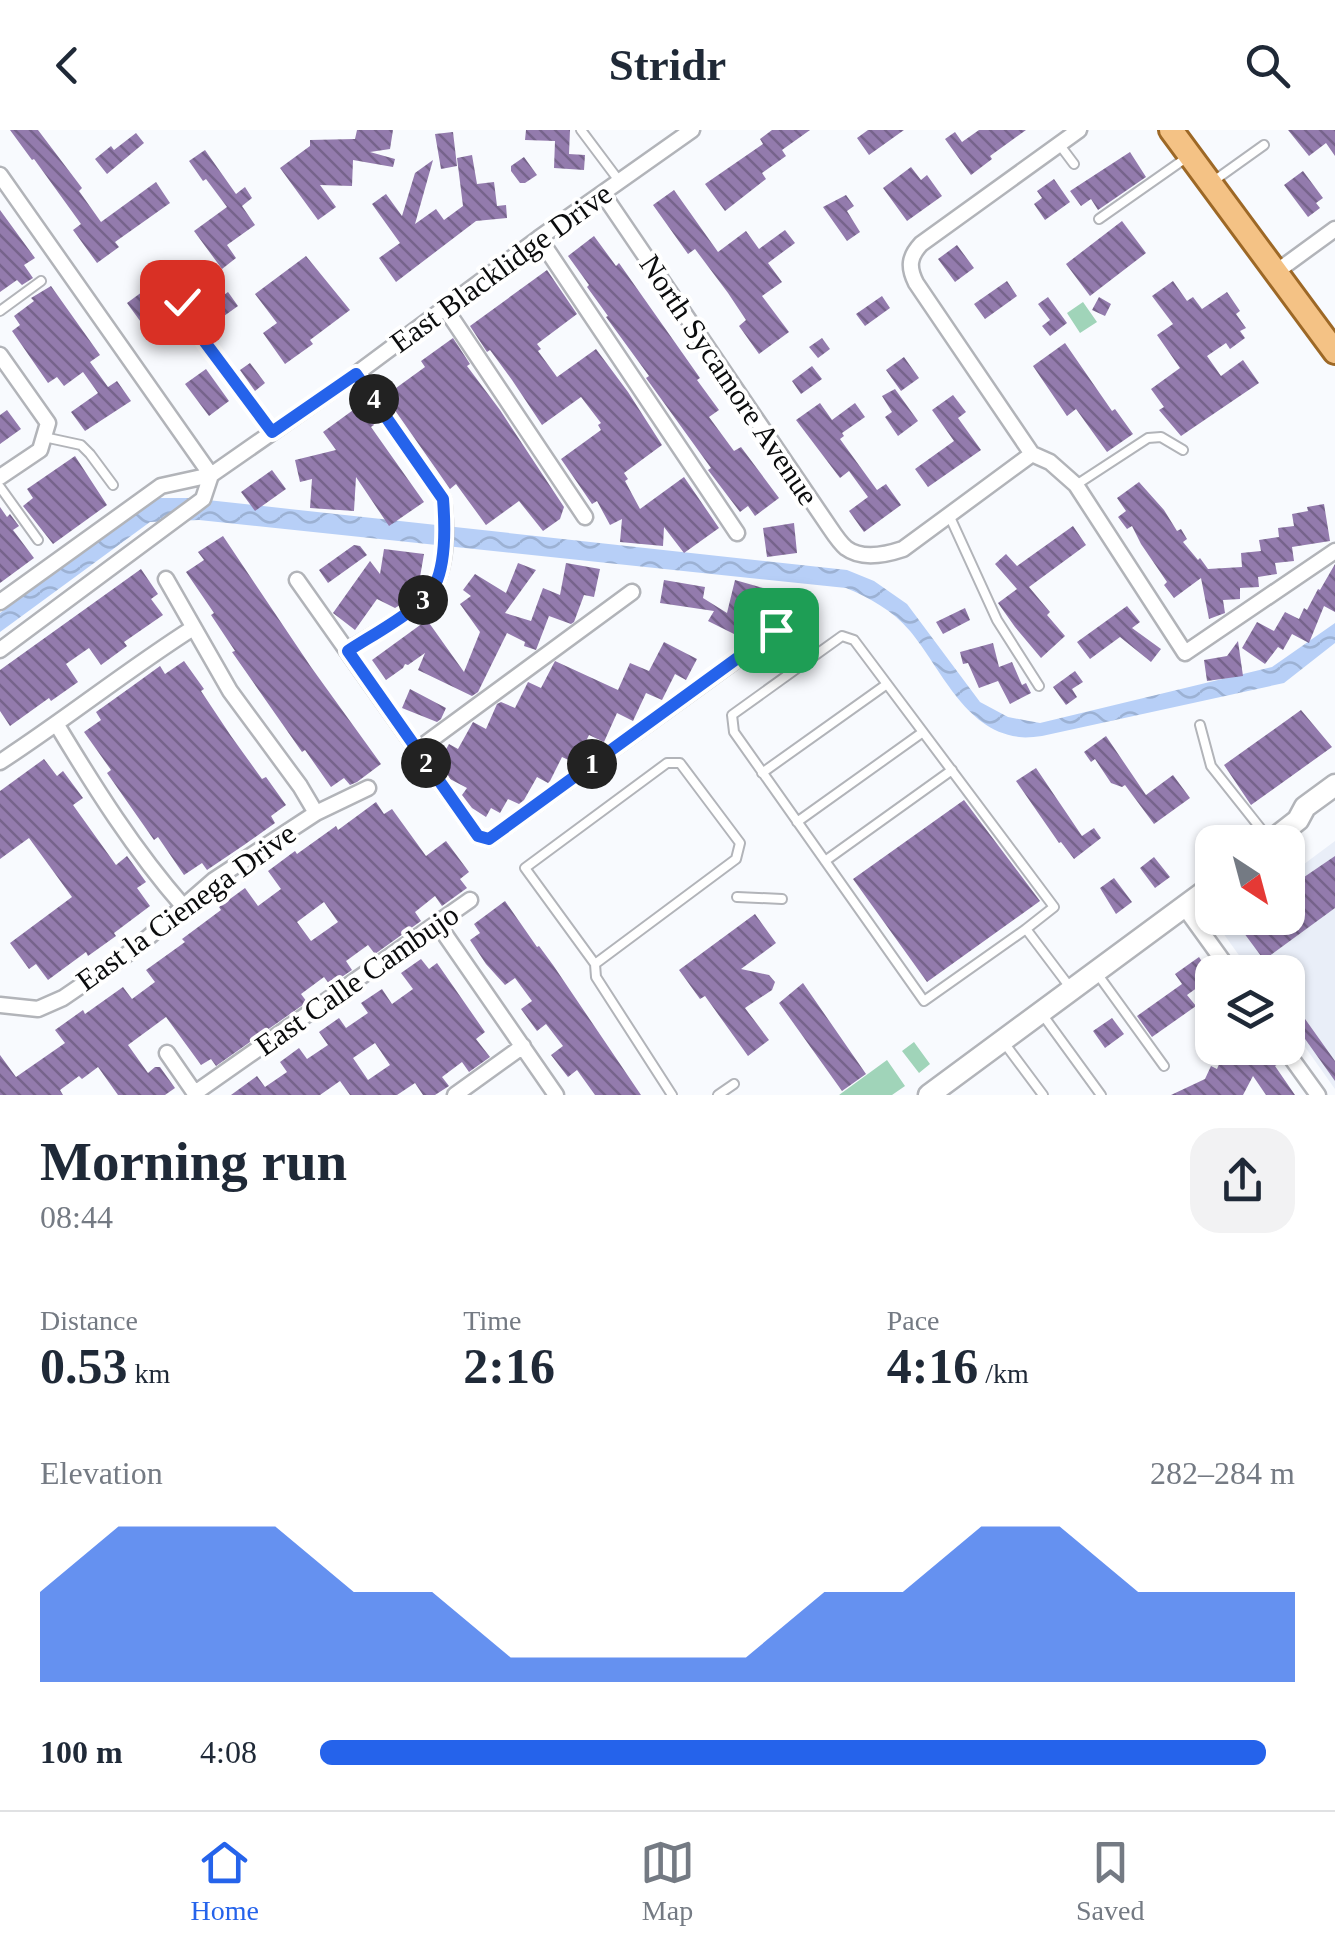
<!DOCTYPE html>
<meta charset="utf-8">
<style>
body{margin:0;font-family:Georgia,serif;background:#f2f2f3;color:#1f2937;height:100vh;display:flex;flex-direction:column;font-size:38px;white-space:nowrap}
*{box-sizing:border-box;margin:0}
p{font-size:32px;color:#747a83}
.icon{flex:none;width:55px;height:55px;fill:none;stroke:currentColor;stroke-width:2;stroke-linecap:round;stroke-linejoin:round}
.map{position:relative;height:965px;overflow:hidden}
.panel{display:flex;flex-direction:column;background:#fff;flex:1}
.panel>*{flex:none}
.needle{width:65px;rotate:144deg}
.fabs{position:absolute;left:1195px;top:695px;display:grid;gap:20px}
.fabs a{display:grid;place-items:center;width:110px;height:110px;border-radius:20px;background:#fff;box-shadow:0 2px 8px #0004;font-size:50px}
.pin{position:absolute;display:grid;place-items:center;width:85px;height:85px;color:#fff;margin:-42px;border-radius:20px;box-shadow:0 5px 15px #0006}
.km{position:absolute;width:50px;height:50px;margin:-25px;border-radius:50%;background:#222;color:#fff;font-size:28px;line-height:50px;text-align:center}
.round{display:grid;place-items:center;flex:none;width:105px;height:105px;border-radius:30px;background:#f2f2f3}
.headline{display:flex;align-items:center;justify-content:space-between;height:170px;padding:0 40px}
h1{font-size:55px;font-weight:600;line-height:75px}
.stats{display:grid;grid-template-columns:repeat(3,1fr);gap:15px;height:170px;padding:10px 40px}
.stats div{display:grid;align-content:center}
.stats b{font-size:50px;font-weight:600}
.stats small{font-size:28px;font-weight:400}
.stats p{font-size:28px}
.chart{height:280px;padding:20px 40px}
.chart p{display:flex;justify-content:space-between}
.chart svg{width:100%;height:180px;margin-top:10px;fill:#2563eb;opacity:.7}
ul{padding:0 40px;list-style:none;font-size:32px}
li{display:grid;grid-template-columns:160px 120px 1fr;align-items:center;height:75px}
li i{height:25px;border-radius:12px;background:#2563eb}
header{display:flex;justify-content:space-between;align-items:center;height:130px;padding:0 40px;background:#fff;font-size:45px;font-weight:600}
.tab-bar{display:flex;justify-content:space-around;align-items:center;height:140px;border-top:2px solid #e0e1e3;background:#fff;font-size:28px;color:#747a83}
.tab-bar a{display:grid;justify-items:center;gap:5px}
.tab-bar .on{color:#2563eb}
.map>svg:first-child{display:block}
.built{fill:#e9eef8}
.grass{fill:#a0d4b9}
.water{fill:url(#water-waves)}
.building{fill:url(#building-back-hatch);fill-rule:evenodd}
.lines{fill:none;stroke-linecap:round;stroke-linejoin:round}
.service-casing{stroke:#b2b4b9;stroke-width:12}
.minor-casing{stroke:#b2b4b9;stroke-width:19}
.secondary-casing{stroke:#b2b4b9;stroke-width:25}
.primary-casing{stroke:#9d6826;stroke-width:28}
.service{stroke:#fff;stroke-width:8}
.minor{stroke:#fff;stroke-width:14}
.secondary{stroke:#fff;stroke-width:20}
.primary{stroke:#f4c285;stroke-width:22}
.route-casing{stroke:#fff;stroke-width:20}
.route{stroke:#2563eb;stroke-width:12}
.labels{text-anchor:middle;stroke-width:8;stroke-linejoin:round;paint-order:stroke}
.street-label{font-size:30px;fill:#0b0c0d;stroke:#fff}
</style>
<header><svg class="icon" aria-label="back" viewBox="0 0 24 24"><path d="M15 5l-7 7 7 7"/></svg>Stridr<svg class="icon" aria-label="search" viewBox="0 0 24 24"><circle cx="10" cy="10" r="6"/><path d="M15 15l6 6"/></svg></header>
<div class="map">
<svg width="1335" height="965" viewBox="0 0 1335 965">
<defs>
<pattern id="water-waves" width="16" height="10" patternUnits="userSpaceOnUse" patternTransform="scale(2.5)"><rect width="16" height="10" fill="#b7cff7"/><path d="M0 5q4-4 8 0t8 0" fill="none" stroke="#9cb1d3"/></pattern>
<pattern id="building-back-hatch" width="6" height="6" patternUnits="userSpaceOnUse" patternTransform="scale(2.5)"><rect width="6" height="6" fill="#937bad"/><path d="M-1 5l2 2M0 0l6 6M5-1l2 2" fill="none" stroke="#76638b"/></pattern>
</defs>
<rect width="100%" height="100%" fill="#f8fafe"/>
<path class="built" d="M1335,711V959L1288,893V842H1251L1218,796L1229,788H1288V746Z"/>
<path class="grass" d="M1083,172L1097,192L1080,203L1067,183Z
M914,912L930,934L919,943L902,921Z
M887,930L905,956L892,965H839Z"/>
<path class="water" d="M159,368H189L847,440L874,451L907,474L980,572L1008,587L1040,593L1272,537L1335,493V513L1284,553L1042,606C1034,607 1026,608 1019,607C964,600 941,538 910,501C892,480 870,468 846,458L199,390L150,392L0,502V483Z"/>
<path class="building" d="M10,0H38L82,58L79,61L101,92L156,52L170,73L115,112L119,117L97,133L73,100L81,94L34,29L32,30Z
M357,0H393L390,19L370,22L395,29L393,37L353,30L352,56L320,55L336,77L318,90L280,38L310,16V10L355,9Z
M526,0H570L569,24L585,25L584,40L554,38L555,11L525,10Z
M772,0H810L782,20L786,26L762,43L766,49L725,81L705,54L763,14L760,9Z
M868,0H904L869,25L857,8Z
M979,0H1026L990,26L992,29L971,45L945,9L955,2L962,12Z
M1288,0H1335V26L1326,13L1309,26Z
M453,2L457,36L441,39L435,4Z
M136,3L144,13L107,44L95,29L111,16L114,20Z
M205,20L236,64L245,57L252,68L242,76L255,95L227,115L236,128L222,139L194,101L227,77L206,49L203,51L189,31Z
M1130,22L1146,47L1098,80L1091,69L1081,76L1070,61Z
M472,25L477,54L494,52L497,76L506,75L507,88L476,91L396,152L379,128L400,113L372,74L386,64L402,86L415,43L433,30L415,94L436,79L444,90L463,76L457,28Z
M524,27L537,45L525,53H520L511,41V36Z
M911,37L921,50L927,45L942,66L907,91L883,58Z
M1303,41L1323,68L1316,73L1320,78L1308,87L1284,55Z
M1054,49L1070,72L1045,90L1034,74L1042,68L1037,61Z
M674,60L718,122L746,101L759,119L785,100L795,113L768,133L782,152L762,166L789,202L759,224L739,196L746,190L728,163L695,119L688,124L653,75Z
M846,65L854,76L847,81L860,102L847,111L823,77Z
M0,80L35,128L24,135L33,148L22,155L17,150L0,162Z
M1122,91L1146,123L1090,166L1066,134Z
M594,106L616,136L619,133L700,248L697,250L719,280L709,287L734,321L741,317L779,368L755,386L748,376L740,382L708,340L711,338L646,248L649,246L606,187L608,186L587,157L589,155L568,126Z
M957,115L974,138L955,152L938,129Z
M306,126L350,180L310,210L313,214L285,234L263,203L277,193L255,164Z
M547,140L577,184L537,214L541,219L538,221L557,247L596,219L628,262L662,315L624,343L628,349L625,351L640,379L684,347L719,398L684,423L664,397L663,416L620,412L622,389L610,395L597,371L592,374L561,329L601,300L598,295L601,293L581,267L542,295L512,250L490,220L487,222L470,196Z
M1007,151L1017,166L985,189L974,174Z
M1173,151L1187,171L1193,167L1202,179L1227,162L1240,181L1236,184L1246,198L1240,201L1245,208L1230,219L1226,213L1207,226L1221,246L1243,230L1259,253L1181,306L1159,280L1164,277L1151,259L1180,238L1157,205L1173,194L1152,166Z
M51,156L100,225L90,232L108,257L117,251L131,271L85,301L71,282L98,263L83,242L64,256L57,247L48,253L12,201L20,195L14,186L34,171L31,168Z
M146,159L170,192L151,206L127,173Z
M228,162L238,176L210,196L200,182Z
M882,166L890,178L865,196L856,184Z
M1048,167L1067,193L1050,206L1042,196L1050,190L1038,174Z
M1099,167L1111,174L1105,186L1092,180Z
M453,208L470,234L467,236L500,280L564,377L560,389L543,401L519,371L486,395L456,354L450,359L385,266L425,237L421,231Z
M822,208L830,219L818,228L809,217Z
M1065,213L1112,281L1115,279L1133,304L1107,322L1076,279L1067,286L1033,236Z
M904,227L919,248L901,261L886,240Z
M250,233L265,253L255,261L240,240Z
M812,236L822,249L801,264L792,251Z
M206,239L229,271L209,286L185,254Z
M895,259L918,291L898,306L885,287L892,282L882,266Z
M953,265L966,282L958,288L981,320L928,357L915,339L954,311L932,280Z
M820,273L832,290L855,273L865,287L842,303L844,306L840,309L877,360L886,354L901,375L864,402L849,381L868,367L849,341L840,348L796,290Z
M360,275L374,295L371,297L424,372L389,396L356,347L354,381L310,378L312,349L300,352L295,330L336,320L323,302Z
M7,280L21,299L0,314V285Z
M75,326L107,375L53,414L23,376L33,368L27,359Z
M272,340L286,359L255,381L241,362Z
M1139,352L1164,380L1177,401L1181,399L1187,409L1183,412L1198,430L1200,428L1208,439L1242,437L1241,423L1261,421L1259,410L1279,407L1278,398L1294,396L1292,384L1308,381L1307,377L1324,374L1330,411L1292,417L1294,431L1275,433L1277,444L1258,447L1259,457L1240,458V469L1223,470L1225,483L1209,489L1201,448L1174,468L1164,455L1167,452L1141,414L1132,396L1127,399L1118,387L1126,381L1117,368Z
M0,377L7,387L10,384L19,396L13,400L34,428L0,453Z
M794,393L797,423L767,427L763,398Z
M1073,396L1086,415L1029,457L1050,482L1047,485L1065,506L1041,528L1015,497L998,473L1017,459L995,434L1006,424L1017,436Z
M223,406L311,537L381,634L357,652L350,655L344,648L331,657L305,620L302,622L232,522L235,521L211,485L214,483L186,442L204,430L198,422Z
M354,415L360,416L367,425L328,453L319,440Z
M384,419L424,424L420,447L416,446L400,475L395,478L377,469L355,500L333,483L370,431L380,444Z
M518,433L536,440L505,483L531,491L543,458L560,465L566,433L600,439L594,467L584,465L574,492L571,494L549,486L536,520L524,516L525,512L507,503L478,562L472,566L418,540L425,523L408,535L405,534L403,538L386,550L372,530L427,490L464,542L480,502L460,474L471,466L463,460L475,444L506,463Z
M1335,434V482L1324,476L1309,513L1292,504L1283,520L1278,517L1265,534L1242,518L1257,492L1274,501L1285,482L1299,489L1304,478L1307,480L1318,459L1320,460Z
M141,439L158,464L151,469L163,485L124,512L127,516L101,535L89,518L66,534L78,552L51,571L49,568L10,596L0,581V540Z
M664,450L705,457L703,468L727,483L735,450L767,459L763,474L746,510L708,491L714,481L660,473Z
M1127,476L1140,492L1132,498L1161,519L1151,532L1120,507L1090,529L1077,512Z
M965,478L970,490L943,504L936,492Z
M1238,511L1243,546L1207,551L1204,530L1227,526Z
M664,512L697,529L686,550L675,544L662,570L646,563L633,591L617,583L604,612L589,605L575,633L562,627L550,651L548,653L537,647L524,670L519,674L508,669L500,683L491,678L486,687L472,678L462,665L467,658L450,649L447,644L450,639L439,632L449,614L458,619L473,592L486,599L497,574L501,572L515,578L528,552L541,558L555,531L618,560L630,533L649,541Z
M993,513L999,537L1012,532L1022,555L1026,553L1031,563L1010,574L998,551L979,558L968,533L963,534L960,522Z
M184,531L204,559L201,561L231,606L262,649L266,647L286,675L271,686L275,693L244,715L207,740L202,733L184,745L158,707L154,710L107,643L111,640L84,602L101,590L96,582L131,557L160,536L165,544Z
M1075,541L1083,552L1072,559L1077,567L1066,575L1053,557Z
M410,559L446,578L441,589L437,592L402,578Z
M1301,580L1332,617L1251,675L1224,635Z
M1106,606L1146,665L1173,645L1190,668L1154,694L1125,655L1122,657L1111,653L1095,629L1091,632L1084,622Z
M44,629L57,646L63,641L83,668L73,675L116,735L127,726L146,752L137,758L150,776L114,803L116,806L88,826L86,822L48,850L36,834L29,839L10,813L72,767L29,708L0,729V661Z
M1036,638L1082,706L1094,698L1101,708L1074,729L1061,712L1059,713L1016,651Z
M964,670L1040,771L927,852L853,749Z
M376,672L384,684L392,679L426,726L446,711L469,742L460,749L467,758L442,776L435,766L415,782L421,791L375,824L368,815L346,831L352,840L330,855L324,847L301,864L307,872L216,936L211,929L201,935L166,887L128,915L148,943L155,937H160L175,958L165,965H118L98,937L82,949L79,946L60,960L63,965H0V925L16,947L65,913L55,900L83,880L85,884L123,857L132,869L155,852L146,840L185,812L182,809L221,780L219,777L245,758L258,776L281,759L268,741L295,721L297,724L336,696L338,700ZM324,772L338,792L311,811L297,792Z
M1335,726V778L1264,830L1238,795L1248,788H1288V758Z
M1154,727L1170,747L1155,758L1140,738Z
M1114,748L1132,772L1116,784L1100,758Z
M505,771L537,817L539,816L553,835L641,965H595L577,940L568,947L551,925L563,916L546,894L537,901L521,879L532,871L515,848L505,855L486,834L470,810L480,803L474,794Z
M755,784L776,813L741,839L769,845L775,852L772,860L745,878L769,910L748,926L705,866L700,869L679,840Z
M1199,827L1212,847L1187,865L1196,876L1152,907L1137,886L1182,854L1175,844Z
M421,829L429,839L437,833L485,902L476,909L490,927L469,942L462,932L442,947L449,956L435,965H423L415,953L397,965H350L340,951L320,965H231L257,946L265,957L287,942L280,932L299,918L307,929L328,915L319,902L339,888L346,898L368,883L361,873L382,859L392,874L413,859L401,843ZM375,913L390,935L368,950L353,928Z
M803,853L866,944L842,961L779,873Z
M1288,865L1335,931V951L1288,885Z
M1112,888L1124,904L1105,918L1093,901Z
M1235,918H1272L1281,932L1275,936L1295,965H1266L1253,946L1243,965H1171L1205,949L1211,936L1217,939L1222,927Z"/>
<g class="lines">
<g class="service-casing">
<path id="service" d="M581,0L620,52
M1059,14L1074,34
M1215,50L1264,15
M1099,89L1186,28
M201,136L182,172V181L272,302
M0,181L41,151
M44,307L81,315L90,324L113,355
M1076,355L1148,308L1161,307L1183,320
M0,357L38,410
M949,385L997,490L1039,556
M1200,595L1211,636L1269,709
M762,643L887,554
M797,692L923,602
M825,731L952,640
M737,767L782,769
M1026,799L924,871L734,602L732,585L842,506L854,510L1054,777L1026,799L1069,856
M595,834L736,729L740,713L680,633H667L525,738L595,834L596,847L672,965
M1096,842L1164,936
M1042,884L1101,965
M1005,914L1043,965
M718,965L734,954"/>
</g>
<g class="minor-casing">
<path id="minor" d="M1079,0L921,114C909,127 908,137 916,153L1032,324L1050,332L1076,355L1185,523L1335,421
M0,45L211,345
M603,64L830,398C834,404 840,413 846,418C862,430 885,425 903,419L1032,324
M539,108L737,403
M1276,142L1335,99
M445,178L585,387
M0,225L48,293L40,320L0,347
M166,449L230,561L300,656L316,683
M297,450L478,706L489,709L777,500L793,472
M0,472L161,356L211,345L356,244L539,108L692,0
M0,520L203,369L211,345
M347,521C370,506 424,478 435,455C447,430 446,395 443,369L356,244
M57,595C95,658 134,720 183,776
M417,620L632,462
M0,632C66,589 127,540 193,498
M1184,777L1231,842
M437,793L556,965
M0,875L38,879L63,868L136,818L214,750L316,683L368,658
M1284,918L1318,965
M167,923L196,965
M195,963L470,770
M455,965L523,916"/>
</g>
<g class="secondary-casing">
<path id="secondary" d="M1270,712L1298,690L1305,677L1335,655
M929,965L1212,756"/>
</g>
<g class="primary-casing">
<path id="primary" d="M1171,0L1335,222"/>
</g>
<use href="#service" class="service"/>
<use href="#minor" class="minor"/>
<use href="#secondary" class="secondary"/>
<use href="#primary" class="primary"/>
</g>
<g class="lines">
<g class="route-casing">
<path id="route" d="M182,172V181L190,192L272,302L356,244L443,369C445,394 446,432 435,455C424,478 370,506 348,521L478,706L489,709L776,500"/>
</g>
<use href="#route" class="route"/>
</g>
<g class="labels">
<g class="street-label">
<text transform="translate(501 138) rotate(-36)" y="10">East Blacklidge Drive</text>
<text transform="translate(729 250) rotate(56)" y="10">North Sycamore Avenue</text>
<text transform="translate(186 777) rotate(-36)" y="10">East la Cienega Drive</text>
<text transform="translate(357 850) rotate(-35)" y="10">East Calle Cambujo</text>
</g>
</g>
</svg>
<div class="fabs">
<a><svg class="needle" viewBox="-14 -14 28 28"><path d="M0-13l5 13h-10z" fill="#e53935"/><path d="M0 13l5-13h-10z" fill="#747a83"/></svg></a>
<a><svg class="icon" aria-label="layers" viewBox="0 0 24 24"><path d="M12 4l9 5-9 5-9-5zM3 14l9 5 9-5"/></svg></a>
</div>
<div class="pin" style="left:776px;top:500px;background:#1e9e55"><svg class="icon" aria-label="arrive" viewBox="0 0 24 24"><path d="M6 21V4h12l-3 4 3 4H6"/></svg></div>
<div class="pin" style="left:182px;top:172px;background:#d93025"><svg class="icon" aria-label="check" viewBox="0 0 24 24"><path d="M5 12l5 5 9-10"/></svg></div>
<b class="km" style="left:592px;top:634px">1</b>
<b class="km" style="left:426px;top:633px">2</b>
<b class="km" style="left:423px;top:470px">3</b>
<b class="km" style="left:374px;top:269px">4</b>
</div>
<section class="panel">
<div class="headline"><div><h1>Morning run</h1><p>08:44</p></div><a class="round"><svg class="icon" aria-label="share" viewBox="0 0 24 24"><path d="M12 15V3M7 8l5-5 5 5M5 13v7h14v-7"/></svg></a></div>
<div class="stats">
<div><p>Distance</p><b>0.53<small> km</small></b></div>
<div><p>Time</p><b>2:16</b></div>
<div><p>Pace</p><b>4:16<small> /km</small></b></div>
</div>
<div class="chart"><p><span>Elevation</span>282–284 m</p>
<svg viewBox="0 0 160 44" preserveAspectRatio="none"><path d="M0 44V22L10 6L20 6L30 6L40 22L50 22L60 38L70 38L80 38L90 38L100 22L110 22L120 6L130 6L140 22L150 22L160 22V44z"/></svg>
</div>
<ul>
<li><b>100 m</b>4:08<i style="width:97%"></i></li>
</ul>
</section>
<nav class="tab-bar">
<a class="on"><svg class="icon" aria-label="home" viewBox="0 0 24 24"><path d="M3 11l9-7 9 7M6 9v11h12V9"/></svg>Home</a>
<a><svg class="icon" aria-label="map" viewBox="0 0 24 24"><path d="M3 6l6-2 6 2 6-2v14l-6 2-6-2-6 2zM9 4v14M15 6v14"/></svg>Map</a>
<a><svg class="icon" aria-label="saved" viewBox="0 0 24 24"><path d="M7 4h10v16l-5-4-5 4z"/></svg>Saved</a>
</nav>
